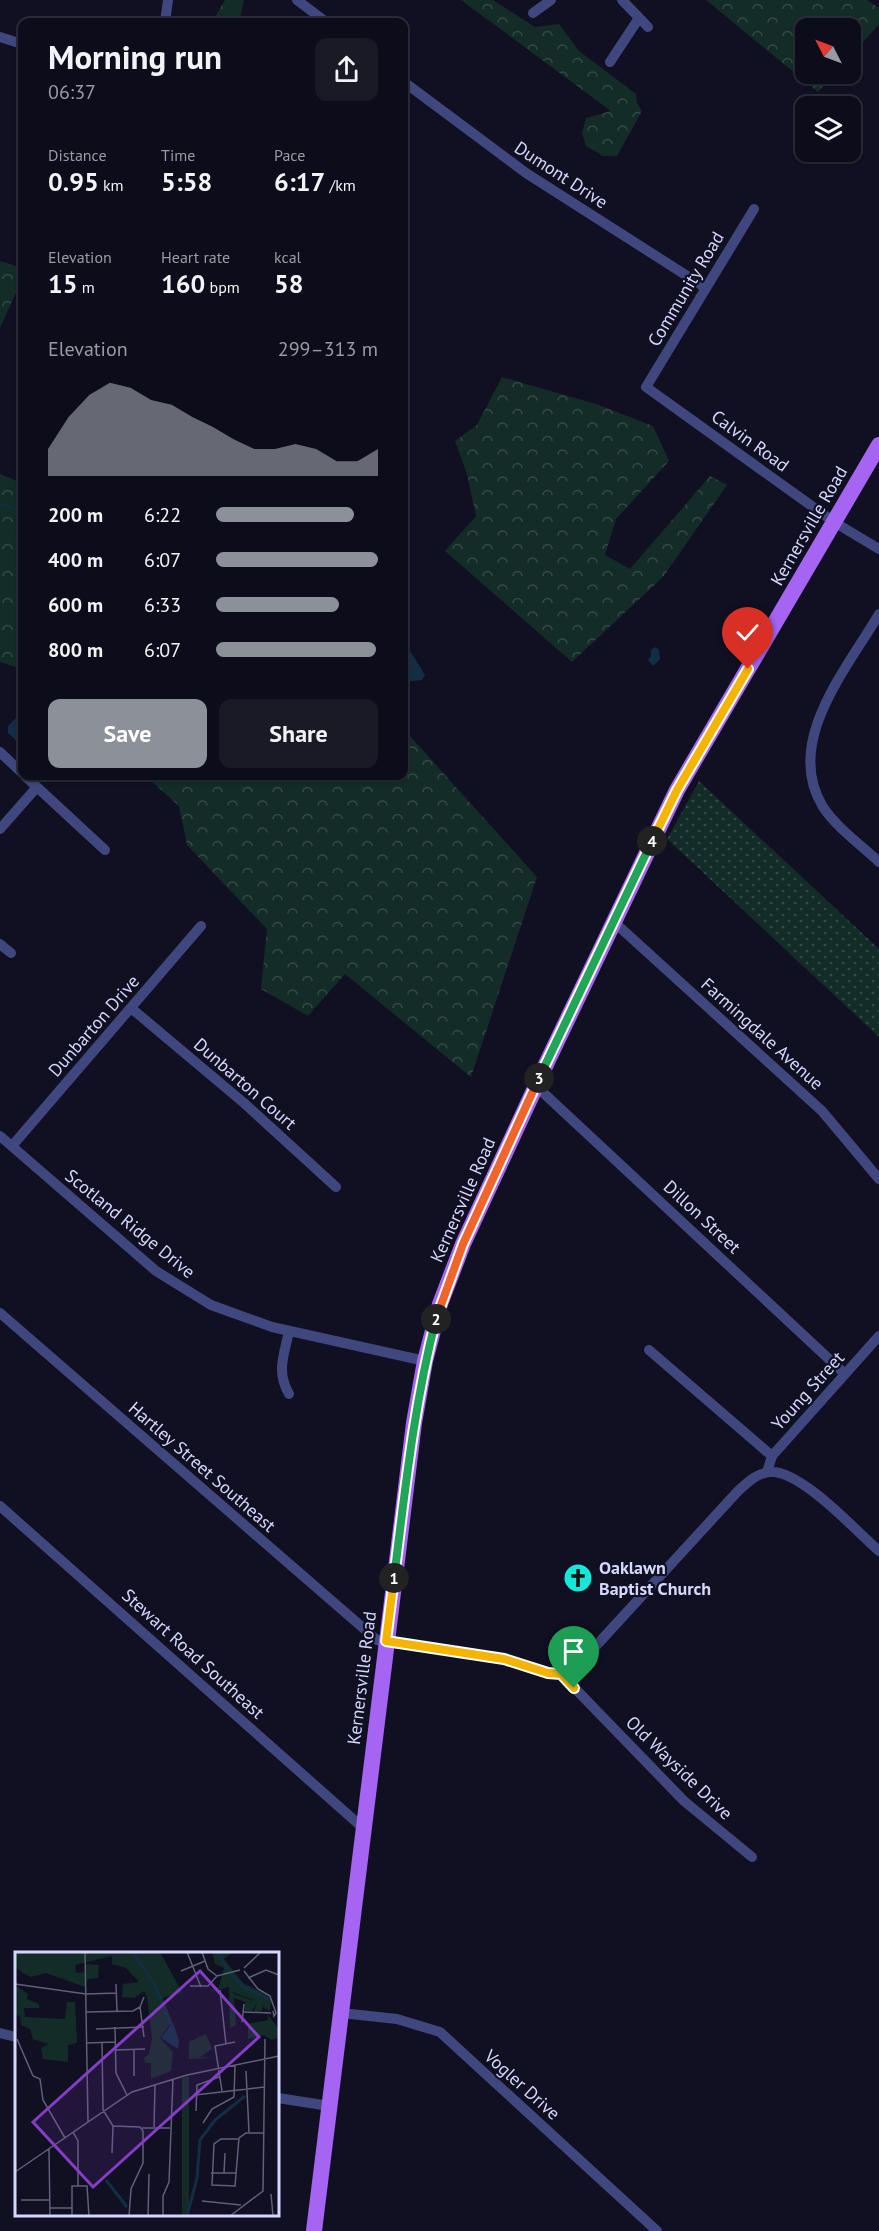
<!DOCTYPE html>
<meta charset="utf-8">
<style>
body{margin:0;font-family:"PT Sans",sans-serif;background:#1a1a27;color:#f1f3f6;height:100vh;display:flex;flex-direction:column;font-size:22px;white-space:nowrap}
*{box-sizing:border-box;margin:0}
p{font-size:20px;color:#9a9ba2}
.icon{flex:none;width:33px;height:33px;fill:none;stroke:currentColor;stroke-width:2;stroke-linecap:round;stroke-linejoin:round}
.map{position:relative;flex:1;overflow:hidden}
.sheet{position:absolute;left:18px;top:18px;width:390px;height:762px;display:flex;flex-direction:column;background:#0c0c1a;border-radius:12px;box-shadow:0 2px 4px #0004,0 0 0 2px #2c2c39}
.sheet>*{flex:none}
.needle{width:39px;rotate:312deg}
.buttons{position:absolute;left:795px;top:18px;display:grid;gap:12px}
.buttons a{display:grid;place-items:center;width:66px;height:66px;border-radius:12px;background:#0c0c1a;box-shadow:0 2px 4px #0004,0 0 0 2px #2c2c39;font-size:30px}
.pin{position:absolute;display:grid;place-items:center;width:51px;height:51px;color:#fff;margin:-62px -26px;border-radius:50% 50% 50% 0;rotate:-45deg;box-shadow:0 0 6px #0007}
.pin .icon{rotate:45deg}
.km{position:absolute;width:30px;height:30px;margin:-15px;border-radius:50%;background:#222;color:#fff;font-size:16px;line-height:30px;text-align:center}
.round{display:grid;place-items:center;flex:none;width:63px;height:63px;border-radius:12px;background:#1a1a27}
.summary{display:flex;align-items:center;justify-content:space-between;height:102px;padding:0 30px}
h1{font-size:33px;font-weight:600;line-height:45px}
.figures{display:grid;grid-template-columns:repeat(3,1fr);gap:9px;height:102px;padding:6px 30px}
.figures div{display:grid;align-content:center}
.figures b{font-size:26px;font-weight:600}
.figures small{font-size:16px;font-weight:400}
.figures p{font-size:16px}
.chart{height:168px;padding:12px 30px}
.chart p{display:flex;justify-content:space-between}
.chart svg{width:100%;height:108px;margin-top:6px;fill:#8c9099;opacity:.7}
.action{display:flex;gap:12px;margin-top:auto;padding:12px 30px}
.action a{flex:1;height:69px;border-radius:12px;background:#8c9099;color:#fff;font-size:24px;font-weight:600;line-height:69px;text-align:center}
.action a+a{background:#1a1a27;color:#f1f3f6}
ul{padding:0 30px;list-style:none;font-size:20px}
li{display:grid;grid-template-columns:96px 72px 1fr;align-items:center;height:45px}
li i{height:15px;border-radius:8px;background:#8c9099}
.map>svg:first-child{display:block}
.grass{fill:url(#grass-dots)}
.forest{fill:url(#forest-crowns)}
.water{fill:#122e44}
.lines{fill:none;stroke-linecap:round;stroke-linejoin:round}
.stream{stroke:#122e44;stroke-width:2}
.minor{stroke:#3f477e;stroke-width:10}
.primary{stroke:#a565f2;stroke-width:16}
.split-1-casing{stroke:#fff;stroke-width:12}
.split-2-casing{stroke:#fff;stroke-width:12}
.split-3-casing{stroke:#fff;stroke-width:12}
.split-4-casing{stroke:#fff;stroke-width:12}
.split-5-casing{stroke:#fff;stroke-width:12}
.split-1{stroke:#f5b400;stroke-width:8}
.split-2{stroke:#22a559;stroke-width:8}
.split-3{stroke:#f0652b;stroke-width:8}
.split-4{stroke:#22a559;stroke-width:8}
.split-5{stroke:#f5b400;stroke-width:8}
.labels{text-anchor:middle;stroke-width:4.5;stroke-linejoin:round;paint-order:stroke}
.street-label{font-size:18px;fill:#d5d7fc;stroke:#101022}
.poi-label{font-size:18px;font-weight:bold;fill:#d5d7fc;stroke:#101022;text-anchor:start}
.inset-river{fill:none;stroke:#122e44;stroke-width:3}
.inset-road{fill:none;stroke:#5f6079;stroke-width:1.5}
.view{fill:#843dc5;fill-opacity:0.15;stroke:#843dc5;stroke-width:3}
.inset-edge{fill:none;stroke:#d5d7fc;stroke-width:3}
</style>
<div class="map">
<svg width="879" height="2231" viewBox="0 0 879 2231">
<defs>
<pattern id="grass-dots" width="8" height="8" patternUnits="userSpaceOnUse" patternTransform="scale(1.5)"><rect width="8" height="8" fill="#132c27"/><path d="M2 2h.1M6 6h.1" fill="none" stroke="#344a47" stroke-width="1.8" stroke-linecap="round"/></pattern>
<pattern id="forest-crowns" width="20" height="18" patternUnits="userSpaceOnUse" patternTransform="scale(1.5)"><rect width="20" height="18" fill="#132c27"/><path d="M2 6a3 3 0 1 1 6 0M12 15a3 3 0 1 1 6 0" fill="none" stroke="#344a47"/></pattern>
</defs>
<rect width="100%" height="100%" fill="#101022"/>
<path class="grass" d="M699,781L879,949V1037L667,839Z"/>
<path class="forest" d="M225,0H244L239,22H212Z
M461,0H493L535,27L559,24L579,51L636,94L637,103L642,111L617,156H603L586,146L582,133L586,118L611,111Z
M706,0H867L879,8V24L851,56L850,28H806V74H835L818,92Z
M0,261L22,268V279L0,328Z
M502,377L596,404L653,426L669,461L616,519L605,555L630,569L710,476L727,485L663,577L572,662L445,551L476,516L467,474L455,441L477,425Z
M0,474L22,483V669L0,662Z
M409,735L537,877L471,1077L345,974L308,1016L261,989L267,929L187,845L179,806L146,776H404V736Z"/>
<path class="water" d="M404,641L425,675L422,680L404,682Z
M655,647L659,650L660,659L653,666L648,660L651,656V650Z
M22,712V746L8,733V726Z"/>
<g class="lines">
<path class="stream" d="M0,504L22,511"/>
<path class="minor" d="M297,0L326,22
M622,0L648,27
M533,13L551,0
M165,22L168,0
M0,37L22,44
M610,62L639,18
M404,82L526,173L706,288
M754,209L646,387L834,522L879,549
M879,614C847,669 783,742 823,807C837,828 861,845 879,862
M0,752L22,773
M25,776L105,850
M0,829L37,787
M614,922L822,1111L879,1179
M0,944L11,953
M131,1008L244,1103L336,1187
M536,1086L845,1374
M0,1136L156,1271L211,1305L272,1327L425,1361
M12,1146L201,926
M0,1313L377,1640L504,1659L554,1674L566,1672L583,1660L738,1491C748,1482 757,1473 770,1472C800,1469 856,1531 879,1551
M289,1331C284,1356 276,1371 289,1394
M649,1350L772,1456
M767,1472L772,1456L879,1336
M0,1506L363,1828
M561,1674L684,1801L752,1857
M341,2013L397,2019L440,2032L657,2231
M0,2033L16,2037
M278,2098L329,2106"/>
<path class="primary" d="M314,2231L414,1423L425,1361L440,1304L463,1244L548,1060L677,790L879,445"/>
</g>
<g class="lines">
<g class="split-1-casing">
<path id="split-1" d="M394,1578L386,1641L504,1659L548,1673L561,1674L574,1688"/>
</g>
<g class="split-2-casing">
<path id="split-2" d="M394,1578C405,1491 414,1404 436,1319"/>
</g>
<g class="split-3-casing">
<path id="split-3" d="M436,1319L463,1244L539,1078"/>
</g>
<g class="split-4-casing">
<path id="split-4" d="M539,1078L652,841"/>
</g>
<g class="split-5-casing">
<path id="split-5" d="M652,841L677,790L748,669"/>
</g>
<use href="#split-1" class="split-1"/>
<use href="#split-2" class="split-2"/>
<use href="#split-3" class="split-3"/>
<use href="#split-4" class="split-4"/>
<use href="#split-5" class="split-5"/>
</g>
<defs>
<g id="church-disc" transform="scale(1.5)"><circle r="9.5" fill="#13e9da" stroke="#101022"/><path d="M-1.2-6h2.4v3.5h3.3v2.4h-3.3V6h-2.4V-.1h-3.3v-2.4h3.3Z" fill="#111"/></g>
</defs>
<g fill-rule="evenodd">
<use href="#church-disc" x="578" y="1578"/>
</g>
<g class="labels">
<g class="street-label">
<text transform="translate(561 175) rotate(33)" y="6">Dumont Drive</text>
<text transform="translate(686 289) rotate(-59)" y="6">Community Road</text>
<text transform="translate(750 441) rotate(36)" y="6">Calvin Road</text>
<text transform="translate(809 526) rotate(-60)" y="6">Kernersville Road</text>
<text transform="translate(94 1026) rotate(-49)" y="6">Dunbarton Drive</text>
<text transform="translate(762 1034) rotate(42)" y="6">Farmingdale Avenue</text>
<text transform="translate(245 1084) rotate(41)" y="6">Dunbarton Court</text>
<text transform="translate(463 1200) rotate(-66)" y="6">Kernersville Road</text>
<text transform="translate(702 1217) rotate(43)" y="6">Dillon Street</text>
<text transform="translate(130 1224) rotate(39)" y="6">Scotland Ridge Drive</text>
<text transform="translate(808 1391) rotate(-48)" y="6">Young Street</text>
<text transform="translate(202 1467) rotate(41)" y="6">Hartley Street Southeast</text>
<text transform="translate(193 1654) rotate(42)" y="6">Stewart Road Southeast</text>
<text transform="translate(362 1678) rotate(-83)" y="6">Kernersville Road</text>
<text transform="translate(679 1768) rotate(44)" y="6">Old Wayside Drive</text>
<text transform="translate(522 2085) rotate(42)" y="6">Vogler Drive</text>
</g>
<g class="poi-label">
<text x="599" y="1574">Oaklawn<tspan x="599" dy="21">Baptist Church</tspan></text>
</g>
</g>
<g transform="translate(15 1952)">
<rect width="264" height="264" fill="#101022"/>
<path d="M222,34L250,52L251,60L248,52L247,59H239L242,50L237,59H230V50L235,51L238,48L218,40L217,35ZM174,124V264H167V126Z" fill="#132c27"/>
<path d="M0,0H145L167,40L148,46L157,69L145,86L158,100L156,119L136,127V111H130L129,106L134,102L137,87L132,44L129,39L119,46L107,45L108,32L124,30L111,16L97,12V4L60,13L61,21L71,20V12L84,13L83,26L73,27L70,35L31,21L16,25L8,21L0,15ZM197,0H218L209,7L228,31L250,42L256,48L255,59L219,34L218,41L238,49L233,51L219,46L221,73L215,76L214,35L194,40L204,35L209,16L200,12ZM0,33L13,42L12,47L24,52V56H9L10,65L50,67L52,50H60L62,91L53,93V110L28,107L26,96L34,92L18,87L15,77L6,73L5,64L0,63ZM252,62L264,77V85L257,88L248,83L233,87V72L253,68ZM191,82L197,97L185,105L198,106L174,107V90Z" fill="#132c27"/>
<path d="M158,70L164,89L163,97L146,86Z" fill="#122e44"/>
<path class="inset-river" d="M117,0L137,27M202,0L213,18M216,23L230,36L254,47M138,29L156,73M91,228L112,255M172,264L182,226L185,188L200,168L230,144"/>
<path class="inset-road" d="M70,0L73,170M172,0L186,35M187,0L193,17L202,24L225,18M229,16L246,0M166,19L190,9M229,19L243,37L255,44L261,61L259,64L258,59M233,26L251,18L264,23M0,32L71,42L102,41M101,32L102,59M175,34H193L202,24M205,38L211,92M125,55L129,85M71,60L118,59L125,55L129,45M229,60L256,61M227,70L229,52M100,75L101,121L112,143M81,77L129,75M2,87L18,124L25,127L28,148L50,186M72,91L100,90M87,91L88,158L98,174L125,175L128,179V211L116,237L114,264M119,97V124M100,98L130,97M231,119L234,180M207,139L200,94L220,90M180,143L249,135M181,159L182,133L204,125M188,171L197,157L219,145L220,113M139,175L140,133M127,176H155M58,180L63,189V234M223,187H206L199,192L197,233L220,234L224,186L231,181H249M34,197L35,264M97,201L98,174M0,220L117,140L172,123L264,104M196,221H221M209,221L210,201M256,242L258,264M6,248H34M187,249L226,253M35,256H57M57,264V234H72L74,264M133,264L134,222M148,264V244L154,230L158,127M215,264L248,239L250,87"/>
<path class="view" d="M185,19L244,85L78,235L18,170Z"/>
<rect width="264" height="264" class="inset-edge"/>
</g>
</svg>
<div class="buttons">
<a><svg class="needle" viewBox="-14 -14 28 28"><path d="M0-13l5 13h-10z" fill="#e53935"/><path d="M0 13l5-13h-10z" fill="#9a9ba2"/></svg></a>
<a><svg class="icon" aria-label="layers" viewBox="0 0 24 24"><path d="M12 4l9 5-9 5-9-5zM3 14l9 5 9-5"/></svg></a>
</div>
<div class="pin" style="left:574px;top:1688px;background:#1e9e55"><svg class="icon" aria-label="arrive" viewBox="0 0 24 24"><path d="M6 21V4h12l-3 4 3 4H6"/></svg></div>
<div class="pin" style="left:748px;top:669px;background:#d93025"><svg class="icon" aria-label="check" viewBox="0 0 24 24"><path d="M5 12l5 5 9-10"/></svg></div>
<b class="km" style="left:394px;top:1578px">1</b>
<b class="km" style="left:436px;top:1319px">2</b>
<b class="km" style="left:539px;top:1078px">3</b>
<b class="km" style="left:652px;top:841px">4</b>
<section class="sheet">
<div class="summary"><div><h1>Morning run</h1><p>06:37</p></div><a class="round"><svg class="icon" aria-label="share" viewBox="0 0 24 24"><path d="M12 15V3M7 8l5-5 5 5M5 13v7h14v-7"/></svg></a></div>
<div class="figures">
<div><p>Distance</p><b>0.95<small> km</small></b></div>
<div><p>Time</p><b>5:58</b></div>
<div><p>Pace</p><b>6:17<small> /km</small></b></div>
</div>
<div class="figures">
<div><p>Elevation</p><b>15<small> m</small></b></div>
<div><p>Heart rate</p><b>160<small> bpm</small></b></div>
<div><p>kcal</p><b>58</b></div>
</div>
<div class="chart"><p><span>Elevation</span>299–313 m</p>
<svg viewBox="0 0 160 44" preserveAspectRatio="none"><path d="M0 44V33L10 20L20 11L30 6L40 8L50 13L60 15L70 20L80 24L90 29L100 33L110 33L120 31L130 33L140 38L150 38L160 33V44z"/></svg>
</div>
<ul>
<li><b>200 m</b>6:22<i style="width:85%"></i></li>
<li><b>400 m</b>6:07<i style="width:100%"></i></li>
<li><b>600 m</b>6:33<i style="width:76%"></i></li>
<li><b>800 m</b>6:07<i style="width:99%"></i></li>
</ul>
<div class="action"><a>Save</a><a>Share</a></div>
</section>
</div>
